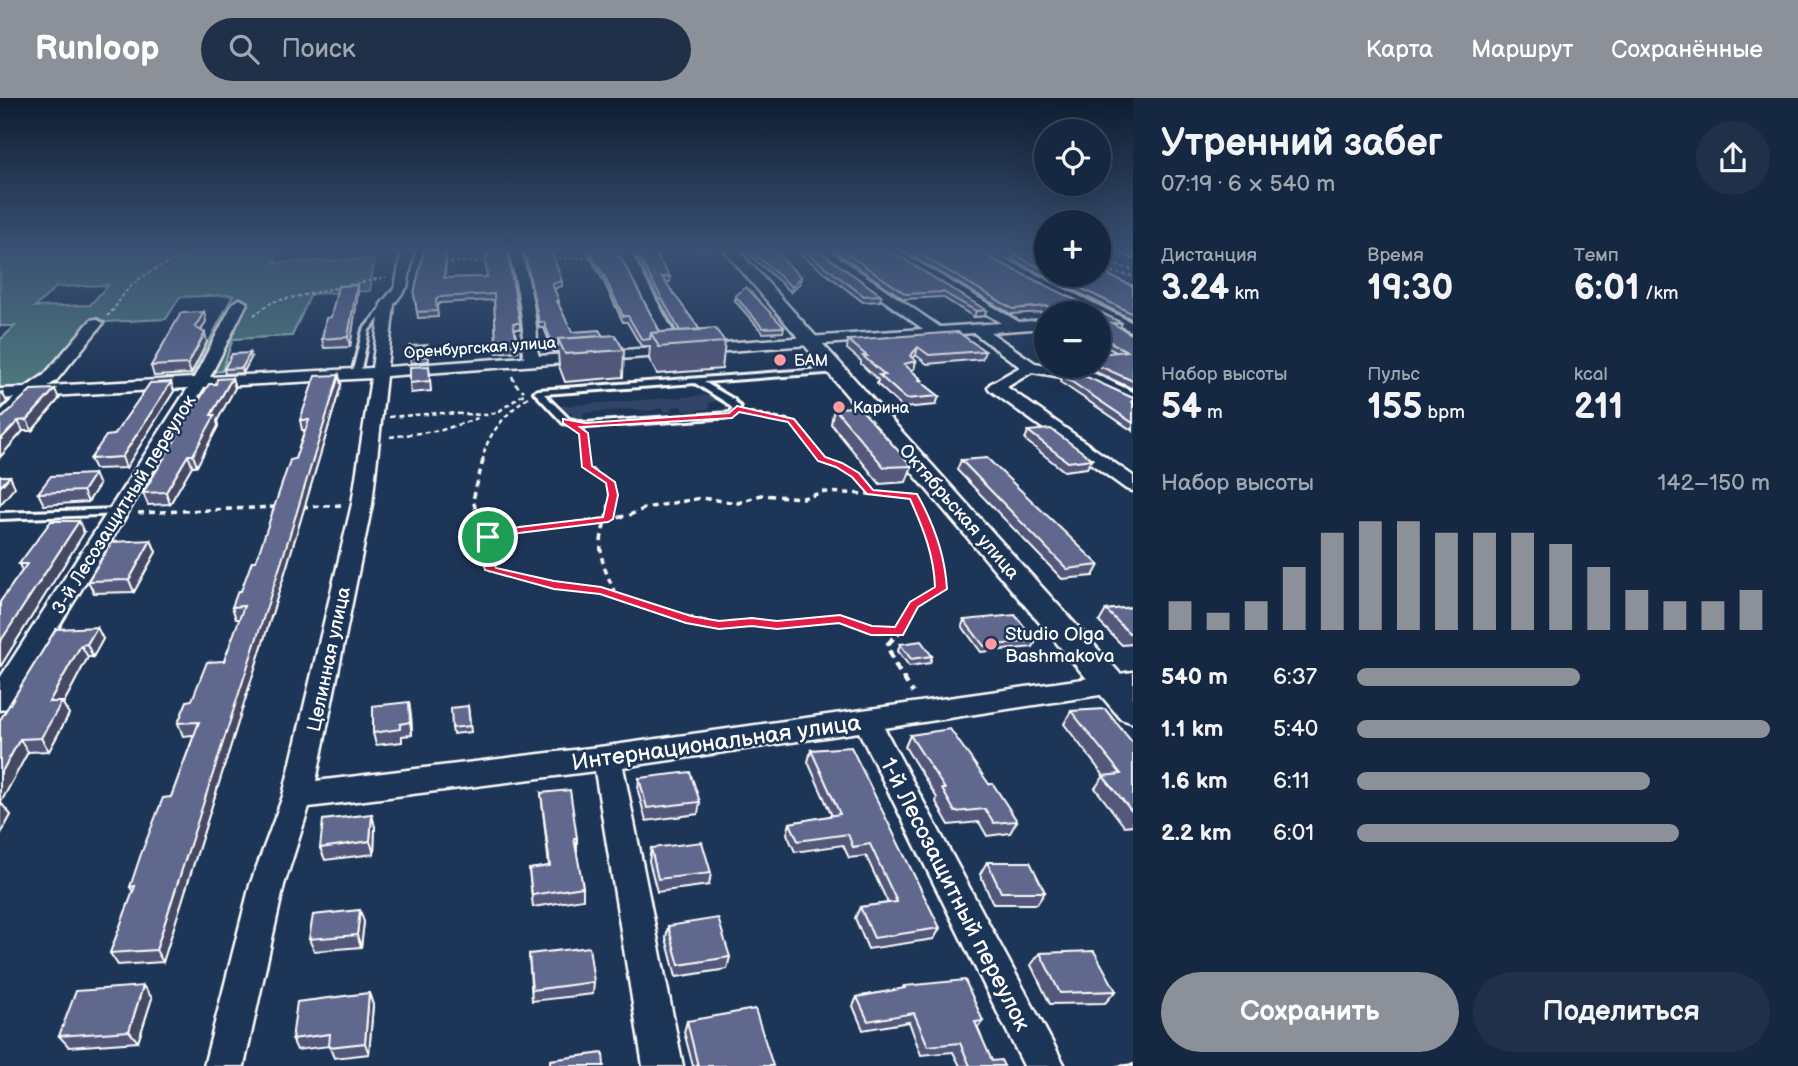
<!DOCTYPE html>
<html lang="ru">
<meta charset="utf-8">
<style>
body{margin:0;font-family:"Balsamiq Sans",sans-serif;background:#1f3048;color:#f1f3f6;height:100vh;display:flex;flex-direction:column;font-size:26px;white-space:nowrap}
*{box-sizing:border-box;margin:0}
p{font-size:23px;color:#9ea6b1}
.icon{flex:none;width:38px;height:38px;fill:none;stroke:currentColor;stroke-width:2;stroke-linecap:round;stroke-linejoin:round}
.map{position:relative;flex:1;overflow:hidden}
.sheet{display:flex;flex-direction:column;background:#162841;width:665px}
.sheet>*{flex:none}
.fabs{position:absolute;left:1034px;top:21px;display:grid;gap:14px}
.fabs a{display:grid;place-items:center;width:77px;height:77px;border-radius:50%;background:#162841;box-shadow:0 7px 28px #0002,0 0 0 2px #35445a;font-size:35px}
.pin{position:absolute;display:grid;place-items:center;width:60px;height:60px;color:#fff;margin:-30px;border:4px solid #fff;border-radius:50%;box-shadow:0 2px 7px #0007}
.round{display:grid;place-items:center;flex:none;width:74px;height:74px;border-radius:37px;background:#1f3048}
.summary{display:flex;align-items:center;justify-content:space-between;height:119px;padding:0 28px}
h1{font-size:38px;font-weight:700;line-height:52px}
.figures{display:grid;grid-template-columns:repeat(3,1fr);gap:10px;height:119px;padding:7px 28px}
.figures div{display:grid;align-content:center}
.figures b{font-size:35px;font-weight:700}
.figures small{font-size:19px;font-weight:400}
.figures p{font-size:19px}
.chart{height:196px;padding:14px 28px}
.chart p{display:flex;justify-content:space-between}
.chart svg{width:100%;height:126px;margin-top:7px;stroke:#8c9099;stroke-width:6}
.cta{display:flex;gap:14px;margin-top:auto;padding:14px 28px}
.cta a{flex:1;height:80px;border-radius:42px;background:#8c9099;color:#fff;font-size:28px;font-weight:700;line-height:80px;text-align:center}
.cta a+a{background:#1f3048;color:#f1f3f6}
ul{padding:0 28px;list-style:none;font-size:23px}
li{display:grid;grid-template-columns:112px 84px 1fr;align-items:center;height:52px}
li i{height:18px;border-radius:9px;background:#8c9099}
header{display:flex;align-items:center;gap:42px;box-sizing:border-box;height:98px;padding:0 35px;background:#8c9099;color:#fff}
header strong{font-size:33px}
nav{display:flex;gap:38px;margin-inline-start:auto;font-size:24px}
.search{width:490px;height:63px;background:#1f3048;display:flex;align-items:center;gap:18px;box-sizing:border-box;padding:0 24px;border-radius:38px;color:#9ea6b1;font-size:26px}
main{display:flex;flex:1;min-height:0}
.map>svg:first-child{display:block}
.built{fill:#314468}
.green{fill:#4e777b;stroke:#a6bbbd;stroke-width:2;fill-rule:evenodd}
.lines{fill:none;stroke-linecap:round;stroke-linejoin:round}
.service-casing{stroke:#fff;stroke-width:6}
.minor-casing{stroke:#fff;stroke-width:5}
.tertiary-casing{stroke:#fff;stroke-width:5}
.path-far3{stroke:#fff;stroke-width:2;stroke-dasharray:3.5 2.5;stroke-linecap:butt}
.path-far2{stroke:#fff;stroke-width:2.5;stroke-dasharray:5 3.5;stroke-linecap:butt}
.path-far1{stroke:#fff;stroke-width:3.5;stroke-dasharray:6 5;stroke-linecap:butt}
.path{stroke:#fff;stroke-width:4.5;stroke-dasharray:9 6;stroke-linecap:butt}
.service{fill:#1d3557;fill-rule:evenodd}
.minor{fill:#1d3557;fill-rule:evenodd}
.tertiary{fill:#1d3557;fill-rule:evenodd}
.wall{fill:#53597a;stroke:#fff;stroke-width:2}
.shaded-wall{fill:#444863;stroke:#fff;stroke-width:2}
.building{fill:#61678e;stroke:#fff;stroke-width:2}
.route{fill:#e11d48;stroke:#fff;stroke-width:2;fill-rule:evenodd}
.poi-dot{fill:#ff9aa2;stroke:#1d3557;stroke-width:2.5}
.labels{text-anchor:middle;stroke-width:5;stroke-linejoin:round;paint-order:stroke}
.far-street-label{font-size:16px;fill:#fff;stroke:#1d3557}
.far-poi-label{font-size:16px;fill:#fff;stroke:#1d3557;text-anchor:start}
.street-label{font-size:19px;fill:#fff;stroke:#1d3557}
.poi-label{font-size:19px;fill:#fff;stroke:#1d3557;text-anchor:start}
.near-street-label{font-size:23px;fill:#fff;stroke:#1d3557}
</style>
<header>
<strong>Runloop</strong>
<div class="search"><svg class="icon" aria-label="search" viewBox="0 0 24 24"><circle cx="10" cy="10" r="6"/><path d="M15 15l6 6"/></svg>Поиск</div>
<nav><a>Карта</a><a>Маршрут</a><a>Сохранённые</a></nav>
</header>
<main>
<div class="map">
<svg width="1133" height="968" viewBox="0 0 1133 968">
<rect width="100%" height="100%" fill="#1d3557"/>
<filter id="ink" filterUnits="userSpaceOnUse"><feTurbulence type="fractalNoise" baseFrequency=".0143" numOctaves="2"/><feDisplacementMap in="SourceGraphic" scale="14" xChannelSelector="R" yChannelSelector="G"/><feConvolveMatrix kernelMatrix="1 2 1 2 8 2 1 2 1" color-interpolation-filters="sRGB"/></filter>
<g filter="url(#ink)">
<path class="built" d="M1099,152H1133V209L1099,177Z
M709,297L717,298L719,302L708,306L710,310L694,313H684L681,308L671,309L673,313L664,314L662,310L647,313L634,311L583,315L584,319L573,320L571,315L562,316L560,308Z"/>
<path class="green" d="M0,152H280L274,165L374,161L370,193L311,196L292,238L233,241L222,273L192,276L233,197L180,199L166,221L106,224L54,284L0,291V242L15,228H0ZM108,187L90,207L35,209L56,189Z"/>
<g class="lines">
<g class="service-casing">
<path id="service" d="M1119,152H1126L1133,155V159Z
M386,205L391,206L369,232L360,276L353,278L352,276L363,232Z
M836,270H839V274L704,284L733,301L740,309V313L732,319L585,329L563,325L534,294L538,292ZM695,285L727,305L733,311L730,315L585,325L569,321L544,296Z
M118,411L123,414L121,416L0,421V415Z"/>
</g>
<g class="minor-casing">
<path id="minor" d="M402,152H414L407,189L394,206L387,269L524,259C521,249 523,242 523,231C521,205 515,178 509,152H521C527,178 534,204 536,230C538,241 535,248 539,258L667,249L617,152H629L681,248L923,231L815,152H828L940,229L1001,225L883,152H897L1019,224L1046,222V230L990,234L1035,265L1095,276L1133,294V306L1085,283L1032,274L1007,289L1133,378V393L1126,391L990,292L988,289L990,286L1020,269L974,235L386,278L372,406L316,683L607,648L1133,574V592L884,630L1065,968H1024L859,634L623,669L683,968H643L595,673L309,709L284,787L244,968H204L250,787L283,698L352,406L371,280L204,289L10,609L0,612V580L188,290L33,299L6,328L0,329V314L14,300L0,301V291L25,290L44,277L91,222L96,221L103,225L101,228L56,283L48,288L194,280L233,205L240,201L247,205L210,279L372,270L381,206L395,189Z
M972,152H987L1133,225V234Z"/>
</g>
<g class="tertiary-casing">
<path id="tertiary" d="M724,152H738L1133,590V625L1121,621Z"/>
</g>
<path class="path-far3" d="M653,156L716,152
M552,161L593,159
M1099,163L1133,172
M444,165L488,163
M1099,172L1133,178
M254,217L272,204L386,179
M107,218C117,210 121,197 131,188C153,168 182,159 210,152"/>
<path class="path-far2" d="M512,278L515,286L524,293
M750,314L791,322L821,361L830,364
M389,319L439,315L487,317L498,314L525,295
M390,339L442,332L481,319
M584,339L586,364
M483,364C483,340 508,313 528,299"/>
<path class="path-far1" d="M483,362L473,402L479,423L488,439L486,456L491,472L554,487L601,493L675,517
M585,362L593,373L610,384C613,406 603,423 601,444C599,463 609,480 616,497
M825,362L856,377L870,394
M302,409L343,407
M138,415L277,409
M488,439L519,432L627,418L646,410L701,400L738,405L761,397L803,400L824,394L914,398L934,443L941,491L914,507L908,517"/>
<path class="path" d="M670,515L718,527L752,524L777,527L840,521L871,533L899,534
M909,515L899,534L887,547L897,570L913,595"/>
<use href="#service" class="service"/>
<use href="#minor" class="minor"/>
<use href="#tertiary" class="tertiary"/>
</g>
<path class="wall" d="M424,152H447L445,180L487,179V160L486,152H507L520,225V231H514L518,253L497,255L494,202L440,205L437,208L438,219L418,220L414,196Z
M524,152H551L562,188L554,191L559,203V209L572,234L603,238L624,252L623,279L565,284L559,268L558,254H553L544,230H539Z
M586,152H617L660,234L676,233L632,152H653L670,179V184L666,185L700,232L725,244L722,271L657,276L649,261L650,248H641L627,224H623L604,184Z
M744,152H773L800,185L791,194Z
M795,152H818L881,197L880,203L863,204Z
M833,152H889L985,218L974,219L942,199L904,201Z
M902,152H974L1122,225L1120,230L1133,237V291L1096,274L1064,268H1099L1116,254L1099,245V215H1047L1045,214L1011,216Z
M1046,155V177H1099L1133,188V222L1013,162L1014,157Z
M357,187L358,195L350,249L324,250L322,241Z
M735,198L784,229L783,234L763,235L735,203Z
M204,214L206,223L201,233L207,244L191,276L154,278L151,268Z
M848,242L985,253L982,261L927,266L916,257L913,260L916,263L914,271L911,272L922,282L921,284L939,298L936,307L903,310L877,286L878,282L861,266V263L847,251Z
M428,247L429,263L411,265L410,260Z
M251,260L243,275L225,276L224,271Z
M429,268L431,293L411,295L410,285Z
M1063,278L1133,300V333L1060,284Z
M232,280L235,290L217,323L218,328L197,368H192L170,406L148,407L143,395L216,286Z
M341,287L286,471L163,864L118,867L110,855L133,794L130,789L171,699L194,637L183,638L178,625L192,602L224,563L240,521H236L232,509L241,493L256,463L295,361L305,332H302L300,322Z
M174,293L126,370L95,371L90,361L114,337Z
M59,301L32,333H23L0,359V320Z
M834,310L912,368L906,384L880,386L831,326Z
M1028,333L1092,361L1087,370L1064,373L1025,342Z
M961,362L1099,467L1093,478L1062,481L957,372Z
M99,387L88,404L44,407L38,395Z
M84,435L0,569V504L22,473L19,466Z
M151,442L156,454L134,494L94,495L88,483Z
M1133,509V546L1122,547L1099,524L1106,512Z
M964,522L1036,543L1033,549L981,554L962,528Z
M56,531L103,541L93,559H88L63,606L69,616L49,653L28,654L0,705L11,717L0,737V622Z
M900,546L932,558L930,565L909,568L898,553Z
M468,608L471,634L453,636L452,630Z
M1071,613L1133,645V727L1124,728L1095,690L1104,678L1064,626Z
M411,617L412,637L402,638V644L376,647L373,635Z
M910,637L989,686L1017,723L1010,735L987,738L979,724L949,727L936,704L937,700L905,649Z
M811,652L940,830L934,841L868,851L855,820L860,809L888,805L866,758L849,760L843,747L795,754L787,736L790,725L832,718L808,664Z
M639,680L700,704L698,716L646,723L638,693Z
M541,695L577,740V753H576L583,789V801L533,809L529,771L549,768Z
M375,729L374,756L325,762L320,750Z
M651,750L711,775L709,787L657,794L649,763Z
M987,764L1045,794L1037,806H993L980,776Z
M364,824L361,849L314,853L309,841Z
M668,828L730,859L727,871L676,879L666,840Z
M1040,855L1116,893L1105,905L1050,906L1031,867Z
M529,856L594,884L593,896L532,903Z
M143,888L152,900L138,944L69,949L59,938Z
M904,888L983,923L977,931L992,963L1004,968H960L953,954L921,957L909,924L863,932L853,908L857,899L902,891Z
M369,895L373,907L369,956L334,960L329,948L297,952L292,941Z
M687,923L773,968H693L684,934Z"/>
<path class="shaded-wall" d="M801,179L800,185L791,194L792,189Z
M562,183V188L552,191V186Z
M357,187L358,195L350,249L348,239Z
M986,212L985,218L974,219L976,213Z
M204,214L206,223L198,238L195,229Z
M205,235L207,244L191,276L188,266Z
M918,249L916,257L910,264L916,263L914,271L902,274L904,266Z
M250,255L251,260L243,275L242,270Z
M339,277L341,287L286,471L163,864L156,852Z
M232,280L235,290L217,323L218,328L197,368L193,357L211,317Z
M171,284L174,293L126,370L122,359Z
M55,291L59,301L32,333L27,322Z
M2,294L7,304L0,311V296Z
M18,323L23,333L0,359V342Z
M188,357L192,368L170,406L166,394Z
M94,376L99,387L88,404L83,393Z
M10,378L15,389L0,407V389Z
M79,423L84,435L0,569V544Z
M151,442L156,454L134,494L129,482Z
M97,529L103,541L93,559L87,546Z
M81,547L88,559L63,606L69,616L49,653L41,640L49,604Z
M409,604L411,617L412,637L410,624Z
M20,641L28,654L0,706V677Z
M1,705L11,717L0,737V707Z
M372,716L375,729L374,756L370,743Z
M360,812L364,824L361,849L357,837Z
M143,888L152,900L138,944L129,933Z
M369,895L373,907L369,956L365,945Z"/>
<path class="building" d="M424,152H446L444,180L487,179L485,160H488L487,152H507L520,225H513L518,247L496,248L494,196L439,199L436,202L437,213L417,214L414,196Z
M524,152H551L562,183L552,186L559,203H557L572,234L599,232L603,238L558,241V248H553L544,224H539Z
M589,152H617L660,234L651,235L650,241L642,242L628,218H623L604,178Z
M635,152H653L670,179H662L700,232L680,233Z
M750,152H773L801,179L792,189Z
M803,152H818L881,197L864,198Z
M841,152H889L986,212L976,213L943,194L906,196Z
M912,152H974L1122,225H1112L1133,237V283L1099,268V256L1127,253L1099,238V215H1059L1047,208L1013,211Z
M1046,155V173L1014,157Z
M1099,173L1133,188V216L1054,177H1099Z
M357,187L348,239L322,241L326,220L331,219L338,188Z
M746,189L784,229L763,230L735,198Z
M204,214L195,229L205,235L188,266L151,268L181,215Z
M715,230L725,244L659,249L651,235Z
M958,234L985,253L929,257L918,249L910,258L916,263L904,266L922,282H919L939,298L906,301L879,277H885L863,258H867L848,242Z
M615,237L624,252L565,256L558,241Z
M428,247L429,258L410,260V248Z
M250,255L242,270L224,271L232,256Z
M429,268L430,283L410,285V269Z
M339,277L283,459L156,852L110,855L135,788L130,789L141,756L163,700L171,699L199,624L178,625L187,603L192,602L207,564L224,563L244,508L232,509L238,493H241L252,463H256L290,362L295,361L309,322H300L315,278Z
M1063,278L1087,279L1133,300V303H1131L1133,304V325Z
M232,280L211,317H215L193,357H188L166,394L143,395L209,286H216L217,281Z
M171,284L122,359L90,361L106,338L114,337L150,285Z
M55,291L27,322L18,323L0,342V320L3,319L31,292Z
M859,309L912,368L884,369L834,310Z
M1051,331L1092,361L1068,364L1028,333Z
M987,360L1099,467L1067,471L961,362Z
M94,376L83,393L38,395L51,378Z
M0,378H10L0,389Z
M51,423H79L0,544V504L27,466H19Z
M151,442L129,482L88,483L112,444Z
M1133,509V535H1129L1106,512Z
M1015,517L1036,543L984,548L964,522Z
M97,529L87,546L81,547L49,604H62L41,640L20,641L0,677V622L56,531Z
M921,543L932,558L911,561L900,546Z
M409,604L410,624L400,626V631L373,635V608Z
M468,608L470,628L452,630L451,610Z
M1105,611L1133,645V715L1103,678L1121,676L1071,613Z
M950,631L989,686H993L1017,723L994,725L985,711L955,714L942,691H945L910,637Z
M851,649L940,830L874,840L860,809L897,804L870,746L853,749L848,736L798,743L790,725L840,716L811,652Z
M690,674L700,704L647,710L639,680Z
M570,692L577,740H574L583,789L532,797L529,771L550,768L541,695Z
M372,716L370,743L320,750L323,722Z
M702,744L711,775L658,781L651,750Z
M987,764H1030L1045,794H1001Z
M360,812L357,837L309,841L313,817Z
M718,820L730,859L679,867L668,828Z
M589,849L594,884L532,892L529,856Z
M1094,853L1116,893L1060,895L1040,855Z
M965,882L983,923L975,924L992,963L1001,962L1004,968H970L960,945L928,948L914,915L868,923L857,899L905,890L904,888Z
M143,888L129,933L59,938L76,893Z
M369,895L365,945L329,949L330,936L292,941L297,904Z
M755,911L773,968H698L687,923Z
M603,955L604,968H550V962Z
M1133,966V968H1116Z"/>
</g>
<linearGradient id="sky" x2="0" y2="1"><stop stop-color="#101d30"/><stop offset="0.53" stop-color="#3a5174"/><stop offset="1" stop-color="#3a5174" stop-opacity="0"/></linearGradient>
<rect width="1133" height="287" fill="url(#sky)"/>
<path class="route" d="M737,308L794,321L825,359L842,365L859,375L873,392L917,396C934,426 945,457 947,491L918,509L903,537H871L839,525L777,531L752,528L719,531L686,525L600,496L554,491L485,472L481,456L485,437L519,429L603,419L608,397L606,385L582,369L579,336L563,325V321L585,325L729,315ZM739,314L788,324L818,363L836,369L852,379L867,396L910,401C923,430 934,457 935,489L910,504L895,529L872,528L840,517L777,523L752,520L719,523L691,518L601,489L554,483L496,470L491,456L493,441L519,435L608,424L613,421L618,397L615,384L592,368L588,335L580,329L732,320Z"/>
<g class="poi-dot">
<circle cx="780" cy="262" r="7"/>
<circle cx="839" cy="309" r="7"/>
<circle cx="991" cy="546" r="7"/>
</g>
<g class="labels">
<g class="far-street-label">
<text transform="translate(480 249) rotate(-4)" y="6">Оренбургская улица</text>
</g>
<g class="far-poi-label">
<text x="794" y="268">БАМ</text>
<text x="853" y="315">Карина</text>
</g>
<g class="street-label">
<text transform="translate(123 406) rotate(-58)" y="7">3-й Лесозащитный переулок</text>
<text transform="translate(960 413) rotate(49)" y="7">Октябрьская улица</text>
<text transform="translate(328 561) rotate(-78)" y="7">Целинная улица</text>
</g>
<g class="poi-label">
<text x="1005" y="542">Studio Olga<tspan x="1005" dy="22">Bashmakova</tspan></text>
</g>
<g class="near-street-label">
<text transform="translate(716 644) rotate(-8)" y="8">Интернациональная улица</text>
<text transform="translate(956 796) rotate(63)" y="8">1-й Лесозащитный переулок</text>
</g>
</g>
</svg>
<div class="fabs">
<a><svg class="icon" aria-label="locate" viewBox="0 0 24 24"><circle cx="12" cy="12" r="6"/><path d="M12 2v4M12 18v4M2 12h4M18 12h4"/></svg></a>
<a>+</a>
<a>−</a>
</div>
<div class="pin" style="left:488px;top:439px;background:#1e9e55"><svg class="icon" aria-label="arrive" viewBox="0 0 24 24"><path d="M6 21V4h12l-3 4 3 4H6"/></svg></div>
</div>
<section class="sheet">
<div class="summary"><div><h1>Утренний забег</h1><p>07:19 · 6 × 540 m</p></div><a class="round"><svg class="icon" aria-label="share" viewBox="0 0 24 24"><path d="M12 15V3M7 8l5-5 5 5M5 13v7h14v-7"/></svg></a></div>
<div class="figures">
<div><p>Дистанция</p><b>3.24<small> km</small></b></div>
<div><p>Время</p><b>19:30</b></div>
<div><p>Темп</p><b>6:01<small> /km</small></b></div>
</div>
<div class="figures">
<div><p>Набор высоты</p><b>54<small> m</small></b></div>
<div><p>Пульс</p><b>155<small> bpm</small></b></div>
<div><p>kcal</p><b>211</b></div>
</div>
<div class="chart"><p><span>Набор высоты</span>142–150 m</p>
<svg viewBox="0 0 160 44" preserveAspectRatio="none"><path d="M5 44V34M15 44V38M25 44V34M35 44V22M45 44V10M55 44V6M65 44V6M75 44V10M85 44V10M95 44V10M105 44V14M115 44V22M125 44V30M135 44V34M145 44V34M155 44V30"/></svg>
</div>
<ul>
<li><b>540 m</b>6:37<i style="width:54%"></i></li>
<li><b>1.1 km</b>5:40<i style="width:100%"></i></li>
<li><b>1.6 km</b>6:11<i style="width:71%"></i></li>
<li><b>2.2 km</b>6:01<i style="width:78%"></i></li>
</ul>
<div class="cta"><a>Сохранить</a><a>Поделиться</a></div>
</section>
</main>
